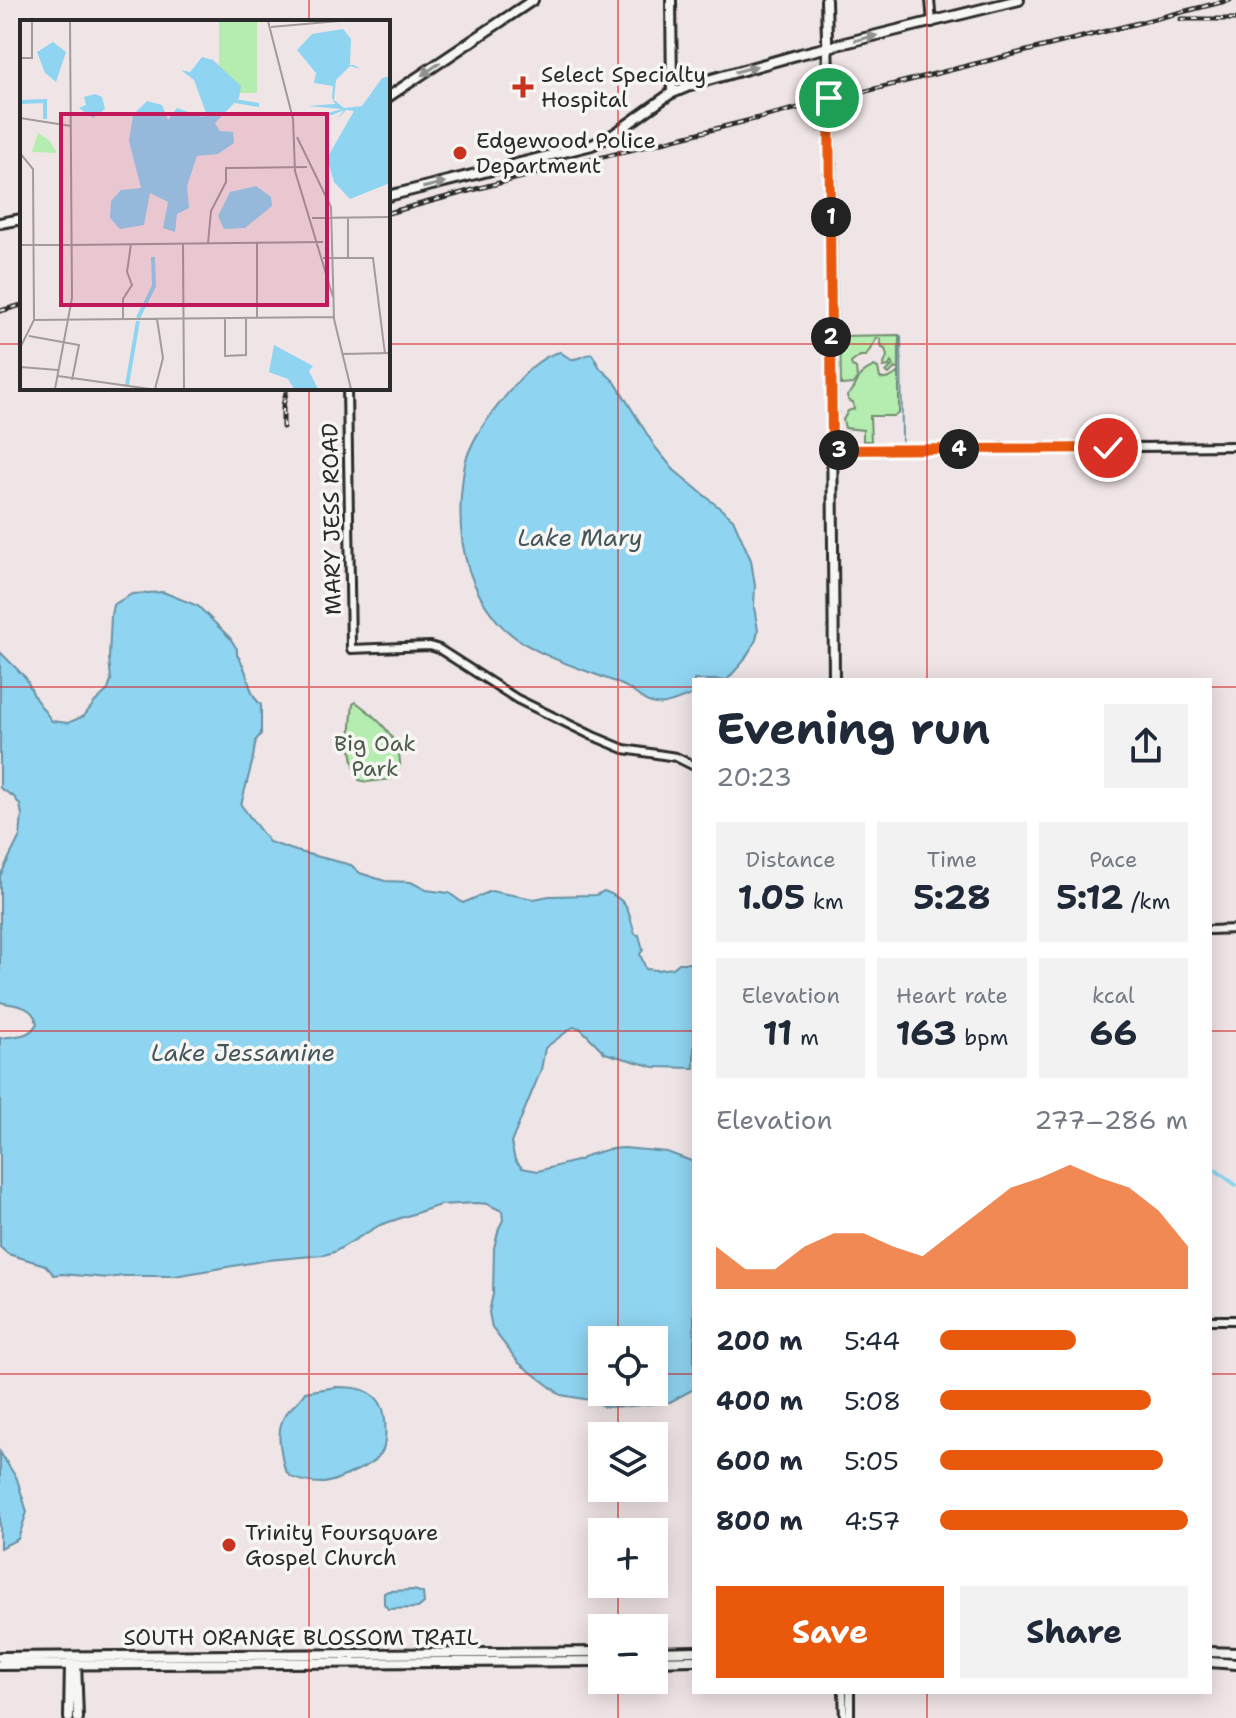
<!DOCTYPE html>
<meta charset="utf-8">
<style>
body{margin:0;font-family:"Shantell Sans",sans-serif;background:#f2f2f3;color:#1f2937;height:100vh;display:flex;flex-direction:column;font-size:30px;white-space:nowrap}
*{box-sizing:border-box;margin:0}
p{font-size:26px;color:#747a83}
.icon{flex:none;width:44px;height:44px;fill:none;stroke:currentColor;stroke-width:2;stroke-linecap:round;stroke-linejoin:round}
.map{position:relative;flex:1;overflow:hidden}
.side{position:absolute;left:692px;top:678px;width:520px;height:1016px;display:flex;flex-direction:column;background:#fff;border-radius:0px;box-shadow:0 4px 20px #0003}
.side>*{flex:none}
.buttons{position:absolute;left:588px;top:1326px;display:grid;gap:16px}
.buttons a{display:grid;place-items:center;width:80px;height:80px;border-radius:0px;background:#fff;box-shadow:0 4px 20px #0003;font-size:40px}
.pin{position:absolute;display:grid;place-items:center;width:68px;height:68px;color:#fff;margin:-34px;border:4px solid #fff;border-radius:50%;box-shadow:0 2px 8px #0007}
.km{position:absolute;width:40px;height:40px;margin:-20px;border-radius:50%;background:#222;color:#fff;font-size:22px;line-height:40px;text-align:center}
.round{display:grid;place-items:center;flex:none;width:84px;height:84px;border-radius:0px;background:#f2f2f3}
.overview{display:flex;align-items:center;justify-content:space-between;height:136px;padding:0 24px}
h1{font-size:44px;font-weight:700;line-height:60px}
.stats{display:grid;grid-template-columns:repeat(3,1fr);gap:12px;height:136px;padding:8px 24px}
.stats div{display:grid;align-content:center;border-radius:0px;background:#f2f2f3;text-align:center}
.stats b{font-size:34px;font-weight:700}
.stats small{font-size:22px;font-weight:400}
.stats p{font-size:22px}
.chart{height:224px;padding:16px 24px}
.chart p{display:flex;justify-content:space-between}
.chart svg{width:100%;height:144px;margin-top:8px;fill:#ea580c;opacity:.7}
.primary-button{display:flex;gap:16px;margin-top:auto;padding:16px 24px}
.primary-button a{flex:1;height:92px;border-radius:0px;background:#ea580c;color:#fff;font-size:32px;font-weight:700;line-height:92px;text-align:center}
.primary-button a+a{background:#f2f2f3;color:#1f2937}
ul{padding:0 24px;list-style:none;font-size:26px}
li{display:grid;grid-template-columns:128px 96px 1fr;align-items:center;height:60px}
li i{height:20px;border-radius:10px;background:#ea580c}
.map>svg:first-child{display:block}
.green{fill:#b5edb0;stroke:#708c6e;stroke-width:2}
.water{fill:#8fd4f1;stroke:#6790a2;stroke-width:2;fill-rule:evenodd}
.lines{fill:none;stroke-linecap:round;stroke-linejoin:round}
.stream{stroke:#6790a2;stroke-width:2}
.canal{stroke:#8fd4f1;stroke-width:4}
.minor-casing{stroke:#2b2b2b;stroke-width:12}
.major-casing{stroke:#2b2b2b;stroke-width:14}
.minor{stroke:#f6f6f2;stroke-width:6}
.major{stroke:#f6f6f2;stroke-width:8}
.rail-casing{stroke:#2b2b2b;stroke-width:5}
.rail{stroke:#f6f6f2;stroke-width:2;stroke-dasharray:6;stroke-linecap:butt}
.oneway{fill:#90908e}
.route-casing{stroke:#fff;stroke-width:16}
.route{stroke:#ea580c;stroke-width:10}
.grid{fill:none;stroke:#d62828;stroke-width:2;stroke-opacity:0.55}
.poi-dot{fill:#c8321e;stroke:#f6f6f2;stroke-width:3}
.labels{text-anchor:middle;stroke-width:7;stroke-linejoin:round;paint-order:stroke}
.poi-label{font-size:22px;fill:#2b2b2b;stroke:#f6f6f2;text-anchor:start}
.street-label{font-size:22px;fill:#2b2b2b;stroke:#f6f6f2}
.park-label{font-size:22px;fill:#4e5c4c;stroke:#f6f6f2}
.water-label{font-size:24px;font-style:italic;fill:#44555c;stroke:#f6f6f2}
.inset-river{fill:none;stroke:#8fd4f1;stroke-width:4}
.inset-road{fill:none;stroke:#a19b9b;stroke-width:2}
.view{fill:#c2185b;fill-opacity:0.15;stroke:#c2185b;stroke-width:4}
.inset-edge{fill:none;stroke:#2b2b2b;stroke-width:4}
</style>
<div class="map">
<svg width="1236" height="1718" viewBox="0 0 1236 1718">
<rect width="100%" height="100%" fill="#f0e5e6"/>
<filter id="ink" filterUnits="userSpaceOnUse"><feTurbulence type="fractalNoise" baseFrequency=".0125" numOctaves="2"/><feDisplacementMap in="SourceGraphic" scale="16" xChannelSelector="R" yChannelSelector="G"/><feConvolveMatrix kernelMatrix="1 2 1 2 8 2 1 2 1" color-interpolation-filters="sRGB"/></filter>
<g filter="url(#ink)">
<path class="green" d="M899,335V370L895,368L889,374L886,372L893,365L891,362L889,366L883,367L887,356L885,349L882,348L880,339L877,338L866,356H860L851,363L852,366L856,368L857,379L853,384L841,385L840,336Z
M874,366L878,368L880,378C887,381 893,376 899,372V413L894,416H870L871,441H863V430L845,428L843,420L848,411L854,409L853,402L849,401L847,396C855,390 855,385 860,376C863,371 869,369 874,366Z
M356,702C376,717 402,739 400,766L391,779L366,782L359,780C348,756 350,729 353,704Z"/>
<path class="water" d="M560,352C563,354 566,356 569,358C575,362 585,354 592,354L600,368L615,382L655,447L674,470L733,519L751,560L755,586L754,607L758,630L756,640L743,662L727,680H694V694C685,697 675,702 665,704C648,707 640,696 628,688C621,684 613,681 605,678C568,664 519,650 494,617C466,582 458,540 461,496C462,484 463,471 466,460C474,434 492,413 508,393C521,377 539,356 560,352Z
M163,592L198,606L230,638L237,649V655C250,670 246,692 261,705V734L256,740L252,763L241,805L269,842L296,851L351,865L360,873L385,881L411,882L426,890L449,893L463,903L491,891L534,899L549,896L596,895L604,891C629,900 628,911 635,934L639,935L643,950L640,954L646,969L657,970L673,968L679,963H694V1068L654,1067L605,1053L580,1028L573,1027L545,1048L541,1070L511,1143L515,1160L522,1168L538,1171L580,1160L588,1155L610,1149L624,1148L667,1152L694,1162V1389L670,1402L631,1406L604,1407L596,1401L561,1395L519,1363L492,1328L489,1312L493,1294L494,1248L499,1228L503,1220L502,1211L487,1204L477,1203L440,1205L380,1225L334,1252L324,1255L268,1260L175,1276H123L108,1278L62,1274L54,1275L45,1265L8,1254L0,1247V1038C15,1035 29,1039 37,1023C32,1004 15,1006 0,1002V876L20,836L22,815L20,805L14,797L0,788V652L26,678L35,698L52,721L68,723L84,716L95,702L108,690L111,680L109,658L111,615L113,605L132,594ZM602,1340H654V1392H602Z
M336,1387C355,1387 375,1388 383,1409C386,1419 387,1442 382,1452C380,1454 376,1460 374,1461C366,1467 332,1483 323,1483C315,1483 293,1481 288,1474C283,1469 282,1458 281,1451C279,1441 278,1431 282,1421C286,1409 299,1403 305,1392Z
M0,1452L17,1479L27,1512L18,1539L0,1548Z
M414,1590L423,1593L424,1603L418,1608L388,1609L384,1604V1593L388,1591Z"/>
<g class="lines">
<path class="stream" d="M852,446H886
M893,446L902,445L901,336"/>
<path class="canal" d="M1210,1166L1236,1185"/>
<g class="minor-casing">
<path id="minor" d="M930,0L932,23
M347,388L351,649L430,646L439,649L517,699L593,736L624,749L676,757L694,766
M832,450L1236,446
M1210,930L1236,929
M1210,1320H1236
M843,1692L844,1718
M850,1692V1718"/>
</g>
<g class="major-casing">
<path id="major" d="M671,0L672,93
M826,0L830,153L834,680
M388,97L533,0
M388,196L592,145L614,134L670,94L694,84L800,54L1019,0
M0,223L22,219
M654,1652L694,1651
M1210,1652L1236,1653
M0,1657L602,1652
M76,1661L78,1718
M654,1661L694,1660
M1210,1662L1236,1664
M0,1665L602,1661
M69,1718L70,1663"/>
</g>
<use href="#minor" class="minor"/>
<use href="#major" class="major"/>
<g class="rail-casing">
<path id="rail" d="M1181,19H1236
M388,213L491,185L1230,0
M0,311L22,305
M283,427V406L287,388"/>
</g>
<use href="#rail" class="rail"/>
</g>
<defs><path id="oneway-solid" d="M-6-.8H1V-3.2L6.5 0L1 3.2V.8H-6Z" transform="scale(2)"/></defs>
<g class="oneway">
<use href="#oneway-solid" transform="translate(866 38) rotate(-13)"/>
<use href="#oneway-solid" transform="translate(431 69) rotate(146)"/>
<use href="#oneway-solid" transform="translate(746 69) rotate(-16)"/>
<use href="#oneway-solid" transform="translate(434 185) rotate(-14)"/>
</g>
</g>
<g class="lines" filter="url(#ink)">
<g class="route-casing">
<path id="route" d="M829,98L832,450L1108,448"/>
</g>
<use href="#route" class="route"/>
</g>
<path class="grid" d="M309,0V22M618,0V1340M927,0V680M0,344H22M388,344H1236M309,388V1718M0,687H694M1210,687H1236M0,1031H694M1210,1031H1236M0,1374H602M654,1374H694M1210,1374H1236M618,1392V1436M618,1488V1532M618,1584V1628M618,1680V1718M927,1692V1718"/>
<g class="poi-dot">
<path d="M519 75h8v8h8v8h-8v8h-8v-8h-8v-8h8z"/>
<circle cx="460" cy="153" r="8"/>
<circle cx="229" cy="1545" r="8"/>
</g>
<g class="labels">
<g class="poi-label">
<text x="541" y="82">Select Specialty<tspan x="541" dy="25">Hospital</tspan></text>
<text x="476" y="148">Edgewood Police<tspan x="476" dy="25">Department</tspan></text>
<text x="245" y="1540">Trinity Foursquare<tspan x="245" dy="25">Gospel Church</tspan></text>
</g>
<g class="street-label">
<text transform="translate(331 519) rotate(-91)" y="8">MARY JESS ROAD</text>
<text x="301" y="1645">SOUTH ORANGE BLOSSOM TRAIL</text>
</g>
<g class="park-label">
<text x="375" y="751">Big Oak<tspan x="375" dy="25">Park</tspan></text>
</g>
<g class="water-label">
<text x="580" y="546">Lake Mary</text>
<text x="243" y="1061">Lake Jessamine</text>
</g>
</g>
<g transform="translate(20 20)">
<rect width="370" height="370" fill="#f0e5e6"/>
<path d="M199,1H237V73H199ZM18,113L29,120L37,133L12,132Z" fill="#b5edb0"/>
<path d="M323,9L331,19L330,45H334L340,49L330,46L316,60L314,80L324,88L342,86L362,58L370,56V163L330,179L314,162L307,138L334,91L326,90L317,99L324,90L312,95L297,96L322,89L288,86L315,84L312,78L313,66L294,63L296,53L277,30L292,14ZM33,22L46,32L36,62L25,53L17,32ZM182,37L193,40L221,66L219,78L195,103L200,111L213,112L214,123L198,134L177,136L167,166L169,188L157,194L155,212L143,208L148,182L130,173L124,205L100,209L90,198L91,181L101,170L121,168L109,121L113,95L127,81L142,85L148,100L157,88L182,97L186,93L174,60L161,50L170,52ZM75,74L82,77L85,89L73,98L59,88L66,85L64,77ZM236,166L251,177L252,186L225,208L204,209L198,196L210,172ZM254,325L293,346L289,351L298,369H274L268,359L249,352Z" fill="#8fd4f1"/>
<path class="inset-river" d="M215,81L239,85M0,82L25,81V99M118,298L134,266L133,237M107,365L118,301"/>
<path class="inset-road" d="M248,1L273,99L275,151L313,277M251,7L319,1M0,38H12V1M0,98L51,106M277,117L311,187L314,299L331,369M0,133L13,149L14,300L0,328M328,197V237M292,198L370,197M163,223L164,369M188,223L191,191L206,162V148L287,147M237,223V298M0,225H50M50,225L303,222M303,238H353L365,334M205,298V336L226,335V298M103,299V279L112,265L107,252L111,224M13,300L314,297M9,316L59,325L52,360M322,334L370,333M0,347L38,350M38,356L130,369M35,369L52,278L50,1M135,369L143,338L137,299"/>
<path class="view" d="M41,94H307V285H41Z"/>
<rect width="370" height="370" class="inset-edge"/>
</g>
</svg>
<div class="buttons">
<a><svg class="icon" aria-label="locate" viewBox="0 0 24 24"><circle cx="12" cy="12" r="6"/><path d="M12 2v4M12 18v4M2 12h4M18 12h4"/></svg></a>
<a><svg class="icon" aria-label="layers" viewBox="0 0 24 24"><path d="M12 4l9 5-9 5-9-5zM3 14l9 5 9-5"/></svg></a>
<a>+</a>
<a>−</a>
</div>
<div class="pin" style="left:829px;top:98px;background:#1e9e55"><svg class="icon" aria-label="arrive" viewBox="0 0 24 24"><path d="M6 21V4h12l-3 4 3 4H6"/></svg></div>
<div class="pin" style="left:1108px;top:448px;background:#d93025"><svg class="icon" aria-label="check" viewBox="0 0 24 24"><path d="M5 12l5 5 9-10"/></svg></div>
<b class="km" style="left:831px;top:217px">1</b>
<b class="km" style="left:831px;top:337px">2</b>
<b class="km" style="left:839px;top:450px">3</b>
<b class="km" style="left:959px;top:449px">4</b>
<section class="side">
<div class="overview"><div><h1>Evening run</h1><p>20:23</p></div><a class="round"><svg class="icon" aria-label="share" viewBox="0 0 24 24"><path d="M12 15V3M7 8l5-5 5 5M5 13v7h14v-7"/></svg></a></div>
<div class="stats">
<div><p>Distance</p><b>1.05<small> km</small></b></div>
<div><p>Time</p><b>5:28</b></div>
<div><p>Pace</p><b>5:12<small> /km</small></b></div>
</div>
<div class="stats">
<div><p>Elevation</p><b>11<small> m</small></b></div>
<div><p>Heart rate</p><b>163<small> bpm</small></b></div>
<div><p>kcal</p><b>66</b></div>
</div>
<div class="chart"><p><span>Elevation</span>277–286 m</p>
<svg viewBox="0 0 160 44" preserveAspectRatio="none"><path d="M0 44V31L10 38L20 38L30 31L40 27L50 27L60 31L70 34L80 27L90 20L100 13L110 10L120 6L130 10L140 13L150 20L160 31V44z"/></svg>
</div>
<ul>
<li><b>200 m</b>5:44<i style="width:55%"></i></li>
<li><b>400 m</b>5:08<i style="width:85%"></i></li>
<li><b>600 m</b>5:05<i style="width:90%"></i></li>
<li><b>800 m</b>4:57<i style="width:100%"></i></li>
</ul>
<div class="primary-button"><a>Save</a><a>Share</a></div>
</section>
</div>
